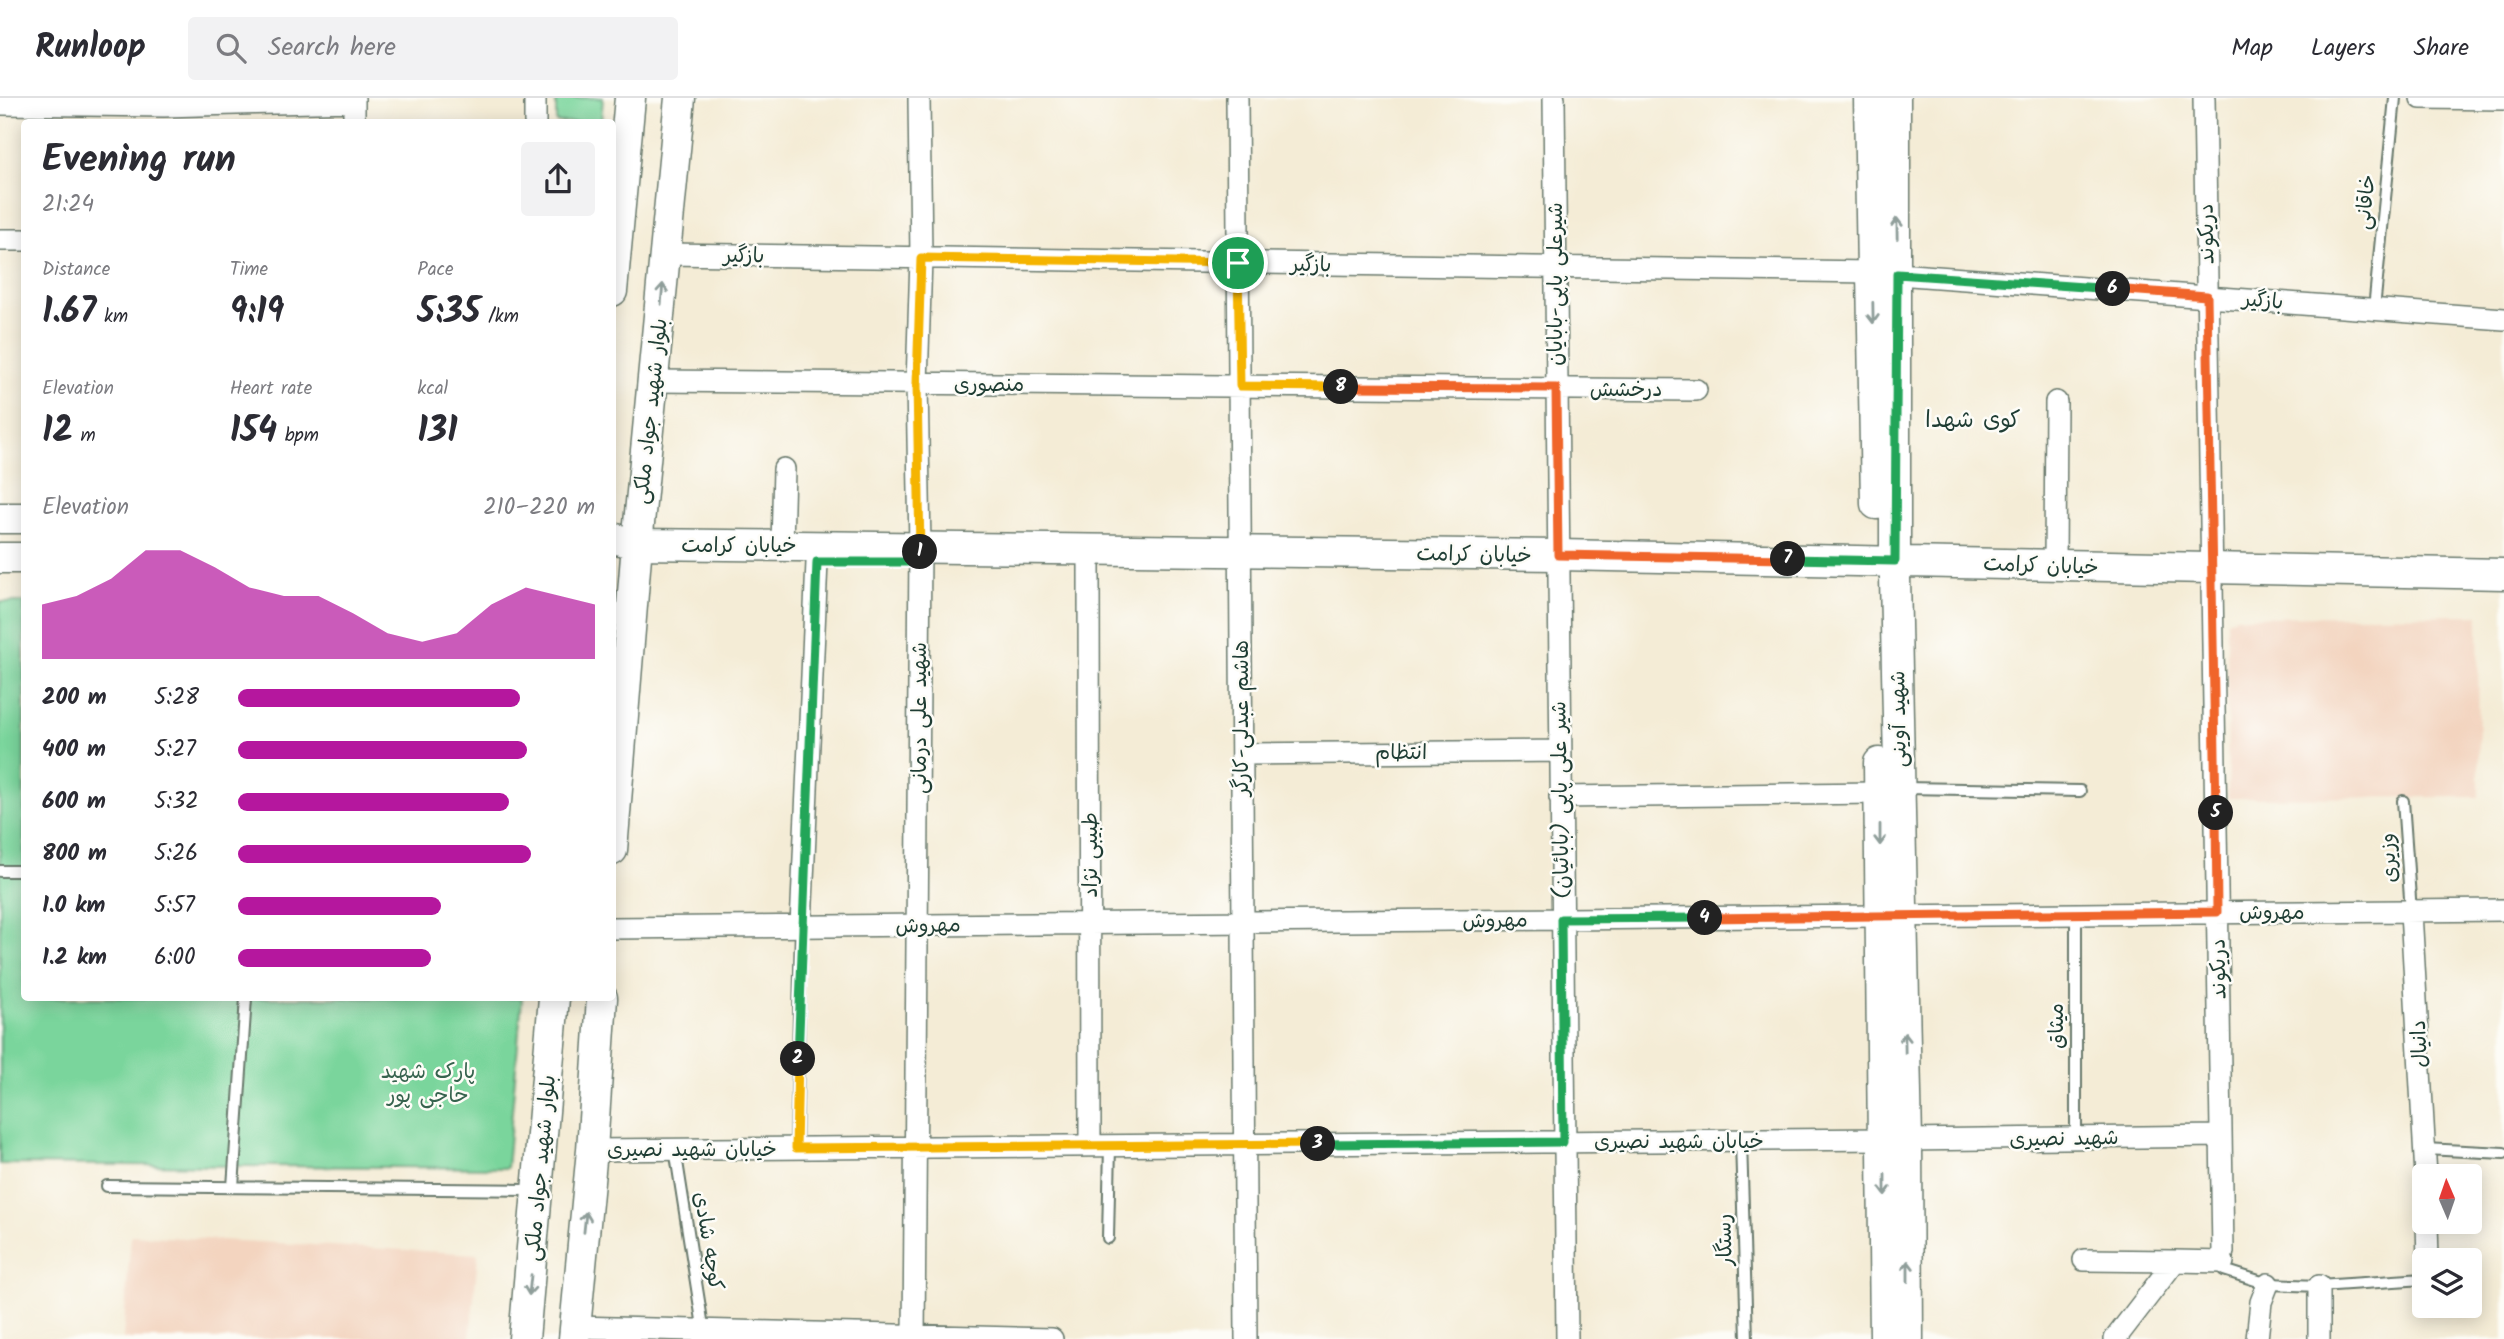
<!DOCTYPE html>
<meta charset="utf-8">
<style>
body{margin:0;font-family:Kalam,"Playpen Sans Arabic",sans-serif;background:#f2f2f3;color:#2b2b33;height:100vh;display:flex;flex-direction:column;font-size:26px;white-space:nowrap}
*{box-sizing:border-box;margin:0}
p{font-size:23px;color:#7c7c81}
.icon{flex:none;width:38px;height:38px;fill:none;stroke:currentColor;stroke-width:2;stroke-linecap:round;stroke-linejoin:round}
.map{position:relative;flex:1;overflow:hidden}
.sheet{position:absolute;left:21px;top:21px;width:595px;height:882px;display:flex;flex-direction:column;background:#fff;border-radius:7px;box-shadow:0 4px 18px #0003}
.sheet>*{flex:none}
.needle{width:46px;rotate:358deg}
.fabs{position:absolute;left:2412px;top:1066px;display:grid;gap:14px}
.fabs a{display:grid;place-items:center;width:70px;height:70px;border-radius:7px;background:#fff;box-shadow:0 4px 18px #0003;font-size:35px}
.pin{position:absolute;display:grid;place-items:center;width:60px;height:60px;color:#fff;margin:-30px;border:4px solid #fff;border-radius:50%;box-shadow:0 2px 7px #0007}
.km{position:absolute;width:35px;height:35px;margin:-18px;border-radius:50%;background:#222;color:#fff;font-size:19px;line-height:35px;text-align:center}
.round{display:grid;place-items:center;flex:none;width:74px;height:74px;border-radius:7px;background:#f2f2f3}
.headline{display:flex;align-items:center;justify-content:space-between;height:119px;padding:0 21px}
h1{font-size:38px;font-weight:600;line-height:52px}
.stats{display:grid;grid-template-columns:repeat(3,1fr);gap:10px;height:119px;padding:7px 21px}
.stats div{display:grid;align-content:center}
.stats b{font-size:35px;font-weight:600}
.stats small{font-size:19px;font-weight:400}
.stats p{font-size:19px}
.chart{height:196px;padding:14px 21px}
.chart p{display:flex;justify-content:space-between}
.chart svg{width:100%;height:126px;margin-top:7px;fill:#b5179e;opacity:.7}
ul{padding:0 21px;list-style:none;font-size:23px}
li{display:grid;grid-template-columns:112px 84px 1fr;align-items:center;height:52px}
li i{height:18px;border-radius:9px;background:#b5179e}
header{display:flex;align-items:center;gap:42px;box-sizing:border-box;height:98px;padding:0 35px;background:#fff;border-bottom:2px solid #e1e1e2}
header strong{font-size:33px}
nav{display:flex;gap:38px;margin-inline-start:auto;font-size:24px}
.search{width:490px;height:63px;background:#f2f2f3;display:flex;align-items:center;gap:18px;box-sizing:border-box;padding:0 24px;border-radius:7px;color:#7c7c81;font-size:26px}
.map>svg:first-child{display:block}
.built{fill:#f3d4bf}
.green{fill:#7ad59c;stroke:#4c8968;stroke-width:2}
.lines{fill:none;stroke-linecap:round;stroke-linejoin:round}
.lane-casing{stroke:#6a7a6d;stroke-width:14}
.street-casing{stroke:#6a7a6d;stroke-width:24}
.secondary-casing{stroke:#6a7a6d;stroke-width:33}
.lane{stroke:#fff;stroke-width:10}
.street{stroke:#fff;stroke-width:21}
.secondary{stroke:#fff;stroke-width:30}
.oneway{stroke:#8f9e9a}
.split-1-casing{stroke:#fff;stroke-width:14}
.split-2-casing{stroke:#fff;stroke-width:14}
.split-3-casing{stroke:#fff;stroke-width:14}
.split-4-casing{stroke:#fff;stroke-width:14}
.split-5-casing{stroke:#fff;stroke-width:14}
.split-6-casing{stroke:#fff;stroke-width:14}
.split-7-casing{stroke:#fff;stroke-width:14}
.split-8-casing{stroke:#fff;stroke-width:14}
.split-9-casing{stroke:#fff;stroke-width:14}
.split-1{stroke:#f5b400;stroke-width:9}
.split-2{stroke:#22a559;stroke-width:9}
.split-3{stroke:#f5b400;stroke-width:9}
.split-4{stroke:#22a559;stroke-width:9}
.split-5{stroke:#f0652b;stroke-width:9}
.split-6{stroke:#f0652b;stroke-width:9}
.split-7{stroke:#22a559;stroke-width:9}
.split-8{stroke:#f0652b;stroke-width:9}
.split-9{stroke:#f5b400;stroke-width:9}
.labels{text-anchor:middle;stroke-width:5;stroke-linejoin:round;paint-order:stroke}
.street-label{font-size:21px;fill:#1f3d34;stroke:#fdfcf7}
.park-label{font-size:21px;fill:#36634e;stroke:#fdfcf7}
.neighbourhood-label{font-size:23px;fill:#1f3d34;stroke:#fdfcf7}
</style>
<header>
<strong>Runloop</strong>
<div class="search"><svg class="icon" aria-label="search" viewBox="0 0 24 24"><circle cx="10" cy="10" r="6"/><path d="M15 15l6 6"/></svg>Search here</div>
<nav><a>Map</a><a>Layers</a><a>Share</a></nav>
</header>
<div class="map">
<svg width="2504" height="1241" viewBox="0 0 2504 1241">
<rect width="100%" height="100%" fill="#fdfcf7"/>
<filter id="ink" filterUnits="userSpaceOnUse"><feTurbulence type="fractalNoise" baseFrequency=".0143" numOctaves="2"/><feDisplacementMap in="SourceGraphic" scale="14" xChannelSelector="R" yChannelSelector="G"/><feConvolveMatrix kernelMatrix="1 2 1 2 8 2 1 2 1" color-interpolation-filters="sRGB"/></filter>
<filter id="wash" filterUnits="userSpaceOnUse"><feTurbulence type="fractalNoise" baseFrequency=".00686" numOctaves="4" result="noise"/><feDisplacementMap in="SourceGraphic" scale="28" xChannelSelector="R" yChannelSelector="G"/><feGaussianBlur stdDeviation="1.57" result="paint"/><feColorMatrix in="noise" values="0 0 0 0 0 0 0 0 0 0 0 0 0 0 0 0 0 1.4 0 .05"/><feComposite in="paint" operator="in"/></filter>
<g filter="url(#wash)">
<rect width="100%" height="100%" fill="#f4ecd6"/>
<path class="built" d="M2478,517L2479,699L2228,700L2227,522L2235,519Z
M131,1137L478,1156L470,1241H123Z"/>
<path class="green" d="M556,0H603L601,24H556Z
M0,504H24V900H522L507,1070L0,1066Z"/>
</g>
<g filter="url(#ink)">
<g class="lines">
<g class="lane-casing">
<path id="lane" d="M2374,211L2395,0
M1903,690L2080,693
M2403,703L2411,814
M0,773H24
M2076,816V1040
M1741,1043L1747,1241
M796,1050L801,828
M675,1051L704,1235
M2425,1051L2504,1055
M107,1088L535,1092
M233,1089L246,900
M1108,1140L1110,1047
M2223,1164L2224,1172L2268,1186L2319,1188L2424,1181"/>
</g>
<g class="street-casing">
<path id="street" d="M535,0V24
M1237,0L1246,1241
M1554,0L1567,1241
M2204,0L2223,1154
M2421,0L2504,1
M0,6L164,8L354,3
M354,24V0
M0,142H24
M666,156L1872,174
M1897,176L2504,221
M654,283L1696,292
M782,447L784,371
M1089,467L1090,1048
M2055,467L2056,304
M1242,656L1560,653
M1560,699L1879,695
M2411,814L2426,1078
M801,828L817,464
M612,830L2504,812
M1907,1042L2221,1038
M592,1052L1885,1041
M2427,1124L2428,1162
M2084,1162L2175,1163
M2319,1188V1241
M575,1229L1052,1241
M914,1241L920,448L917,286L921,160L919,0
M2115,1241L2175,1163L2223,1164
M2257,1241L2261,1204L2268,1186"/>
</g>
<g class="secondary-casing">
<path id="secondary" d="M1869,0L1876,406
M1895,0V479L1907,1042L1908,1241
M612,193L630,0
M0,420H24
M612,440L637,446L1558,457L2504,476
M0,460H24
M1879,665L1885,1241
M612,752L637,446L680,0
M524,1241L554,900
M574,1241L592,1052L602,900"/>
</g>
<use href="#lane" class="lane"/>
<use href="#street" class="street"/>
<use href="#secondary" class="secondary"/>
</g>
<defs><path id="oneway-shaft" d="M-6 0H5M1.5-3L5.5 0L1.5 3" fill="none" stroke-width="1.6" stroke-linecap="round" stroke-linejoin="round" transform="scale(1.75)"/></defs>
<g class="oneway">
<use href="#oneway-shaft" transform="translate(1897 130) rotate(-91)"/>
<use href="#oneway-shaft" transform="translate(662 196) rotate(-85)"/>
<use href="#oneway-shaft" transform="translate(1873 215) rotate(89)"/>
<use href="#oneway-shaft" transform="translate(1880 737) rotate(90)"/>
<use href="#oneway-shaft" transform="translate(1905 945) rotate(-91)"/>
<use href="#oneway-shaft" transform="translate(1885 1087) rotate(90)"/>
<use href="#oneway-shaft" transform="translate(585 1124) rotate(-84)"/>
<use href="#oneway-shaft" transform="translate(1908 1173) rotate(-90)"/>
<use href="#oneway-shaft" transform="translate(530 1187) rotate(96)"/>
</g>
</g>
<g class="lines" filter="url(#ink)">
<g class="split-1-casing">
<path id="split-1" d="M920,454L917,286L921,160L1238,165"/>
</g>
<g class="split-2-casing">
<path id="split-2" d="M798,961L817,464H920V454"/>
</g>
<g class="split-3-casing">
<path id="split-3" d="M798,961L796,1050L1318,1046"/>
</g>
<g class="split-4-casing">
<path id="split-4" d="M1318,1046L1563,1044L1561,821L1705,820"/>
</g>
<g class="split-5-casing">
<path id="split-5" d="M1705,820L2217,814L2216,715"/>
</g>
<g class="split-6-casing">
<path id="split-6" d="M2113,191L2207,198L2216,715"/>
</g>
<g class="split-7-casing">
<path id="split-7" d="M1788,461L1895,463L1897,176L2113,191"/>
</g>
<g class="split-8-casing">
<path id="split-8" d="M1341,289L1556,290L1558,457L1788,461"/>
</g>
<g class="split-9-casing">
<path id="split-9" d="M1238,165L1240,288L1341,289"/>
</g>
<use href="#split-1" class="split-1"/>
<use href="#split-2" class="split-2"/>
<use href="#split-3" class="split-3"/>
<use href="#split-4" class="split-4"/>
<use href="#split-5" class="split-5"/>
<use href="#split-6" class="split-6"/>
<use href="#split-7" class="split-7"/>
<use href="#split-8" class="split-8"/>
<use href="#split-9" class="split-9"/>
</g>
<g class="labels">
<g class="street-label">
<text transform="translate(2365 104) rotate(-84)" y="7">خاقانی</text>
<text transform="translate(2206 136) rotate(-91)" y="7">دریکوند</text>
<text transform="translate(744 157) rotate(1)" y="7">بازگیر</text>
<text transform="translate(1311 166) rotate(1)" y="7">بازگیر</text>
<text transform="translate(1555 186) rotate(-90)" y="7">شیرعلی پاپی-بابایان</text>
<text transform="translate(2263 202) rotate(5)" y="7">بازگیر</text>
<text x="989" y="293">منصوری</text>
<text x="1626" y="298">درخشش</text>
<text transform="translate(650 313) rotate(-84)" y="7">بلوار شهید جواد ملکی</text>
<text x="739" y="454">خیابان کرامت</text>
<text transform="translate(1474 456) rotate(1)" y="7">خیابان کرامت</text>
<text transform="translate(2041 467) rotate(2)" y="7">خیابان کرامت</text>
<text transform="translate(919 620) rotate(-90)" y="7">شهید علی درمانی</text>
<text transform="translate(1241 620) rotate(-90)" y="7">هاشم عبدلی-کارگر</text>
<text transform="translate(1898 621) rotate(-91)" y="7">شهید آوینی</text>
<text x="1401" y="661">انتظام</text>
<text transform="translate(1560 702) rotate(-91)" y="7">شیر علی پاپی (بابائیان)</text>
<text transform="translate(1090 757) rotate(-90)" y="7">طبیبی نژاد</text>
<text transform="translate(2388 760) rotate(-94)" y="7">وزیری</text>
<text x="2272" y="821">مهروش</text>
<text transform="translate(1495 822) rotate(-1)" y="7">مهروش</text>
<text transform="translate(928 827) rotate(-1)" y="7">مهروش</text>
<text transform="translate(2218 871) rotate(-91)" y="7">دریکوند</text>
<text transform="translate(2056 928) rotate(-90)" y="7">میثاق</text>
<text transform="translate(2419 946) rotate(-93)" y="7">دانیال</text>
<text transform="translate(2064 1040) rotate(-1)" y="7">شهید نصیری</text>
<text x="1679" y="1050">خیابان شهید نصیری</text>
<text x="692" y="1058">خیابان شهید نصیری</text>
<text transform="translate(540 1070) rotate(-85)" y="7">بلوار شهید جواد ملکی</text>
<text transform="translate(1724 1142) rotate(-92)" y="7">رستگار</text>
<text transform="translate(709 1143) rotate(81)" y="7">کوچه شادی</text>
</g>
<g class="park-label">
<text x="428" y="980">پارک شهید<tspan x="428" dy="24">حاجی پور</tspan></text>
</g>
<g class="neighbourhood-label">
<text x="1973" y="329">کوی شهدا</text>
</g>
</g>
</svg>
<div class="fabs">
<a><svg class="needle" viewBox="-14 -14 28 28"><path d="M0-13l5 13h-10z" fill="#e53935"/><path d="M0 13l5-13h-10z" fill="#7c7c81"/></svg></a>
<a><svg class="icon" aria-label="layers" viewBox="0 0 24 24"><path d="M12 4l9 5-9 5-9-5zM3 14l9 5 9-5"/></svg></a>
</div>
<div class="pin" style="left:1238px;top:165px;background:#1e9e55"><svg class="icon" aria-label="arrive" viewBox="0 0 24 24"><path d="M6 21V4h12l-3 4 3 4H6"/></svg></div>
<b class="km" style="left:920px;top:454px">1</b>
<b class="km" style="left:798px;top:961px">2</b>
<b class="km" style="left:1318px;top:1046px">3</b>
<b class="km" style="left:1705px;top:820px">4</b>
<b class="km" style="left:2216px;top:715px">5</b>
<b class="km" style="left:2113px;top:191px">6</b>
<b class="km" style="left:1788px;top:461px">7</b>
<b class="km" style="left:1341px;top:289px">8</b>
<section class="sheet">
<div class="headline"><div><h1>Evening run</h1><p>21:24</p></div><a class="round"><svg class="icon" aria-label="share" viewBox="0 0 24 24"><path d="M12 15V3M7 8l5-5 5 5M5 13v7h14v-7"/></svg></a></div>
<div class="stats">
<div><p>Distance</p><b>1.67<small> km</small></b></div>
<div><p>Time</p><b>9:19</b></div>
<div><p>Pace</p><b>5:35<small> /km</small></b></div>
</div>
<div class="stats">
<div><p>Elevation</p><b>12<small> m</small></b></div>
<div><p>Heart rate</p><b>154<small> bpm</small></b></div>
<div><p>kcal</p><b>131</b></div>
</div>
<div class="chart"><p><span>Elevation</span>210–220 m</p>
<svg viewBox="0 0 160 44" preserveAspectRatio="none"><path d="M0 44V25L10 22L20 16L30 6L40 6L50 12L60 19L70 22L80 22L90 28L100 35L110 38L120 35L130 25L140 19L150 22L160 25V44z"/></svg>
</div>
<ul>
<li><b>200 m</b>5:28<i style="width:79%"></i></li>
<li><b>400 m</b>5:27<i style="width:81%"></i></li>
<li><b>600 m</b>5:32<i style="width:76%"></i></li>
<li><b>800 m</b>5:26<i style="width:82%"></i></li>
<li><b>1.0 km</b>5:57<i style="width:57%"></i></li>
<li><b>1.2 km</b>6:00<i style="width:54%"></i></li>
</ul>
</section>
</div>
